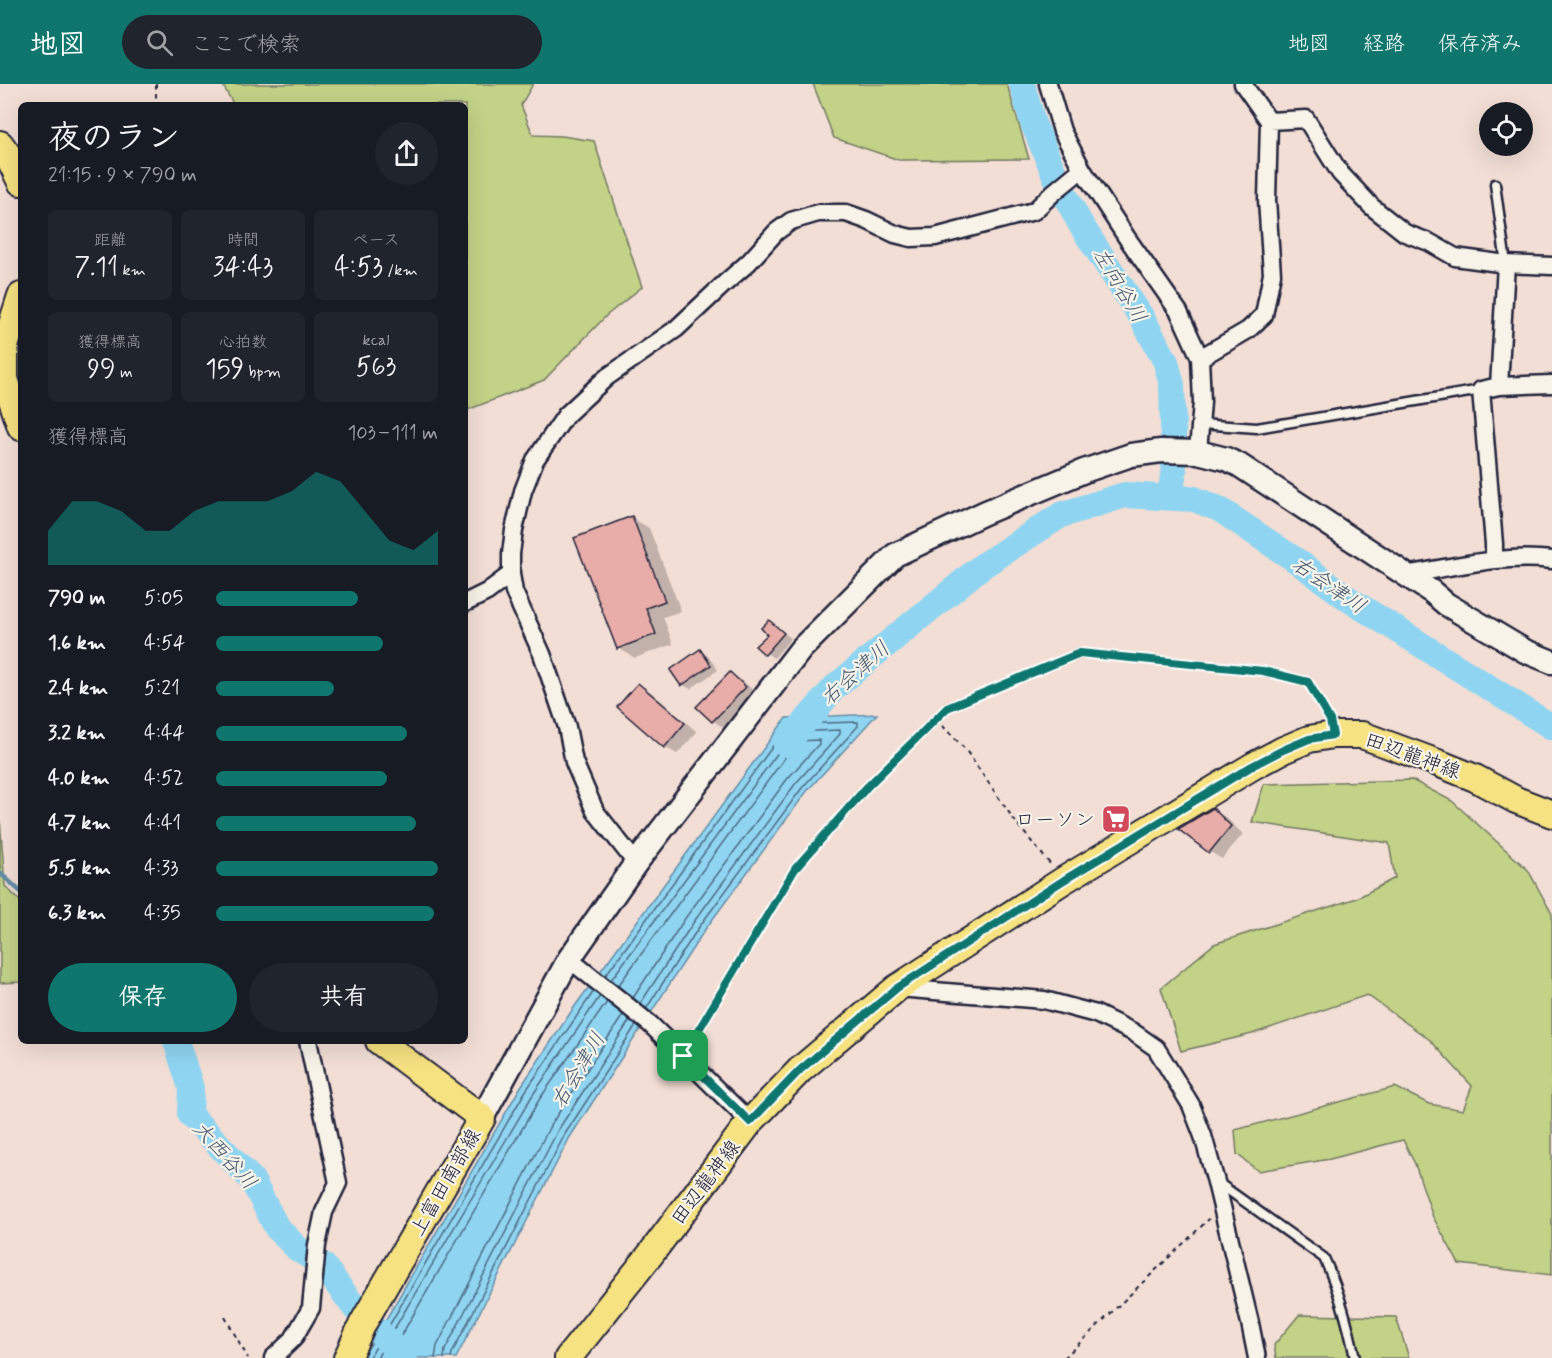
<!DOCTYPE html>
<html lang="ja">
<meta charset="utf-8">
<style>
body{margin:0;font-family:Mynerve,"Klee One",sans-serif;background:#20242c;color:#f1f3f6;height:100vh;display:flex;flex-direction:column;font-size:22px;white-space:nowrap}
*{box-sizing:border-box;margin:0}
p{font-size:20px;color:#9ea1a6}
.icon{flex:none;width:33px;height:33px;fill:none;stroke:currentColor;stroke-width:2;stroke-linecap:round;stroke-linejoin:round}
.map{position:relative;flex:1;overflow:hidden}
.sheet{position:absolute;left:18px;top:18px;width:450px;height:942px;display:flex;flex-direction:column;background:#171b24;border-radius:9px;box-shadow:0 6px 24px #0002}
.sheet>*{flex:none}
.controls{position:absolute;left:1479px;top:18px;display:grid;gap:12px}
.controls a{display:grid;place-items:center;width:54px;height:54px;border-radius:50%;background:#171b24;box-shadow:0 6px 24px #0002;font-size:30px}
.pin{position:absolute;display:grid;place-items:center;width:51px;height:51px;color:#fff;margin:-26px;border-radius:12px;box-shadow:0 3px 9px #0006}
.round{display:grid;place-items:center;flex:none;width:63px;height:63px;border-radius:32px;background:#20242c}
.overview{display:flex;align-items:center;justify-content:space-between;height:102px;padding:0 30px}
h1{font-size:33px;font-weight:600;line-height:45px}
.figures{display:grid;grid-template-columns:repeat(3,1fr);gap:9px;height:102px;padding:6px 30px}
.figures div{display:grid;align-content:center;border-radius:9px;background:#20242c;text-align:center}
.figures b{font-size:26px;font-weight:600}
.figures small{font-size:16px;font-weight:400}
.figures p{font-size:16px}
.chart{height:168px;padding:12px 30px}
.chart p{display:flex;justify-content:space-between}
.chart svg{width:100%;height:108px;margin-top:6px;fill:#0f766e;opacity:.7}
.button{display:flex;gap:12px;margin-top:auto;padding:12px 30px}
.button a{flex:1;height:69px;border-radius:36px;background:#0f766e;color:#fff;font-size:24px;font-weight:600;line-height:69px;text-align:center}
.button a+a{background:#20242c;color:#f1f3f6}
ul{padding:0 30px;list-style:none;font-size:20px}
li{display:grid;grid-template-columns:96px 72px 1fr;align-items:center;height:45px}
li i{height:15px;border-radius:8px;background:#0f766e}
header{display:flex;align-items:center;gap:36px;box-sizing:border-box;height:84px;padding:0 30px;background:#0f766e;color:#fff}
header strong{font-size:28px}
nav{display:flex;gap:33px;margin-inline-start:auto;font-size:21px}
.search{width:420px;height:54px;background:#20242c;display:flex;align-items:center;gap:15px;box-sizing:border-box;padding:0 21px;border-radius:33px;color:#9ea1a6;font-size:22px}
.map>svg:first-child{display:block}
.green{fill:#c2d287;stroke:#727a61;stroke-width:1.5}
.water{fill:#8fd5f1;stroke:#638da8;stroke-width:1.5}
.shadow{fill:#0003}
.lines{fill:none;stroke-linecap:round;stroke-linejoin:round}
.shore{stroke:#4e6a84;stroke-width:1.5}
.stream{stroke:#638da8;stroke-width:4.5}
.river{stroke:#8fd5f1;stroke-width:26}
.building{fill:#e8ada8;stroke:#22223b;stroke-width:1.5}
.lane-casing{stroke:#22223b;stroke-width:13}
.street-casing{stroke:#22223b;stroke-width:21}
.secondary-casing{stroke:#22223b;stroke-width:27}
.primary-casing{stroke:#22223b;stroke-width:30}
.path{stroke:#22223b;stroke-width:2;stroke-dasharray:4.5 4.5;stroke-linecap:butt}
.lane{stroke:#f7f3e8;stroke-width:8}
.street{stroke:#f7f3e8;stroke-width:16}
.secondary{stroke:#f7f3e8;stroke-width:22}
.primary{stroke:#f6e281;stroke-width:26}
.route-casing{stroke:#fff;stroke-width:12}
.route{stroke:#0f766e;stroke-width:8}
.labels{text-anchor:middle;stroke-width:4.5;stroke-linejoin:round;paint-order:stroke}
.street-label{font-size:20px;fill:#22223b;stroke:#f7f3e8}
.poi-label{font-size:20px;fill:#22223b;stroke:#f7f3e8;text-anchor:end}
.water-label{font-size:21px;font-style:italic;fill:#435872;stroke:#f7f3e8}
</style>
<header>
<strong>地図</strong>
<div class="search"><svg class="icon" aria-label="search" viewBox="0 0 24 24"><circle cx="10" cy="10" r="6"/><path d="M15 15l6 6"/></svg>ここで検索</div>
<nav><a>地図</a><a>経路</a><a>保存済み</a></nav>
</header>
<div class="map">
<svg width="1552" height="1274" viewBox="0 0 1552 1274">
<rect width="100%" height="100%" fill="#f2ded5"/>
<filter id="ink" filterUnits="userSpaceOnUse"><feTurbulence type="fractalNoise" baseFrequency=".0167" numOctaves="2"/><feDisplacementMap in="SourceGraphic" scale="12" xChannelSelector="R" yChannelSelector="G"/><feConvolveMatrix kernelMatrix="1 2 1 2 8 2 1 2 1" color-interpolation-filters="sRGB"/></filter>
<g filter="url(#ink)">
<path class="green" d="M222,0H533L521,21L533,51L562,52L594,57L642,203L607,231L544,296L465,327V21H234Z
M813,0H1007L1029,75L899,76L834,54Z
M1412,696L1452,717L1528,786L1552,830V1191L1459,1180L1433,1133L1415,1080L1403,1056L1330,1075L1258,1087L1237,1070L1235,1046L1395,1003L1429,1020L1463,1026L1472,1002L1430,956L1367,911L1252,950L1181,967L1161,904L1214,860L1357,814L1395,794L1389,759L1252,738L1264,700Z
M0,735L5,802L21,818V898L0,899Z
M1299,1231L1396,1233L1409,1274H1276L1274,1261Z"/>
<path class="water" d="M877,630L807,707L704,847L570,1053L456,1274H361L374,1256L520,1004L575,922L786,634Z"/>
<path class="shadow" d="M632,434L649,444L681,527L663,533L673,560L635,574L618,564Z
M769,538L791,554L774,574L766,569Z
M700,567L708,572L718,586L690,605L682,600Z
M730,590L743,597L758,611L725,644L713,637Z
M639,601L651,608L697,648L677,670L665,663Z
M1213,726L1225,733L1243,750L1222,775L1210,768L1180,745Z"/>
<g class="lines">
<path class="shore" d="M605,892L789,640L858,638V642L802,704L699,843L646,925
M611,896L793,648L840,646V650L796,699L693,839L640,920
M618,902L797,657L819,656V660L788,694L686,833L633,914
M368,1274L379,1259L525,1008L594,907
M377,1274L532,1012L600,912
M388,1274L539,1016L607,918
M435,1274L437,1262L550,1042L623,931
M444,1274L445,1266L558,1046L630,936
M451,1274L452,1269L565,1050L636,941"/>
<path class="stream" d="M0,789L21,808"/>
<path class="river" d="M1022,0L1033,39L1056,94L1081,141L1142,234L1166,278L1172,301L1174,387L1170,412
M786,660L835,603L982,482L1061,431L1125,411L1194,415L1219,425L1297,477L1350,516L1552,643
M176,957L191,1004L190,1031L252,1096L277,1144L298,1165L323,1181L355,1224L405,1274"/>
</g>
<path class="building" d="M632,432L665,517L646,524L656,550L617,565L574,454Z
M769,536L784,549L765,571L755,562L767,551L761,544Z
M700,565L711,581L681,602L670,586Z
M730,588L746,603L712,638L696,623Z
M638,599L685,639L664,664L617,623Z
M1213,724L1231,742L1209,769L1178,745Z"/>
<g class="lines">
<g class="lane-casing">
<path id="lane" d="M1495,100L1506,180
M1200,340L1257,344L1481,306
M1217,1098L1324,1174C1339,1206 1348,1239 1355,1274"/>
</g>
<g class="street-casing">
<path id="street" d="M1048,0L1062,47L1082,85L1127,154L1179,228L1200,274L1202,318L1198,368
M1269,37L1306,35L1340,89L1372,123L1405,149L1429,158L1455,173L1506,180L1552,182
M1200,274L1248,246L1264,231L1272,190L1267,116L1269,37L1243,0
M1499,302L1506,180
M1494,476V460L1481,306L1499,302L1552,300
M1405,491C1453,483 1503,470 1552,476
M465,519L487,508L511,490
M636,779L595,727L574,678L567,643L542,570L514,508L511,490V470L514,446L523,407L535,376L566,331L607,293L676,245L724,200L749,178L776,148L791,137L818,129H846L866,136L895,150L911,154L935,153L1034,127L1054,108L1082,85
M569,875L650,940L750,1038
M898,904L1044,916L1096,930L1133,948L1156,964L1191,1021L1203,1052L1216,1098L1250,1239L1257,1274
M273,1274L293,1255L311,1224L317,1161L324,1128L338,1099L308,957"/>
</g>
<g class="secondary-casing">
<path id="secondary" d="M482,1034L569,875L636,779L801,565L895,471L984,429L1084,387L1131,371L1161,367L1198,368L1226,375L1239,381L1432,508L1446,520L1525,567L1552,578"/>
</g>
<g class="primary-casing">
<path id="primary" d="M0,60L8,71L21,98
M21,212L5,262V295L21,343
M347,1274L363,1239L482,1034L379,957
M568,1274L650,1171L750,1038L800,986L897,904L1064,796L1253,682L1283,666L1309,655L1333,651H1362L1438,679L1475,694L1516,716L1552,730"/>
</g>
<path class="path" d="M156,0V21
M936,635L965,665L1017,740L1051,781
M691,960L795,785L867,703L947,624L1080,569L1263,587L1308,598L1327,631
M225,1233L248,1274
M1064,1274L1209,1135"/>
<use href="#lane" class="lane"/>
<use href="#street" class="street"/>
<use href="#secondary" class="secondary"/>
<use href="#primary" class="primary"/>
</g>
</g>
<g class="lines" filter="url(#ink)">
<g class="route-casing">
<path id="route" d="M1080,569L1263,587L1308,598L1330,636L1333,651L1309,655L1283,666L1252,682L1064,796L897,904L800,986L750,1038L683,972L795,785L867,703L947,624Z"/>
</g>
<use href="#route" class="route"/>
</g>
<defs>
<g id="supermarket-square" transform="scale(1.5)"><rect x="-9" y="-9" width="18" height="18" rx="4" fill="#d1495b" stroke="#f7f3e8"/><path d="M-6-5.5h2.5l.6 2H6L4.5 2H-2.5L-4.4-4H-6ZM-1.5 3.2a1.3 1.3 0 1 0 .1 0ZM3 3.2a1.3 1.3 0 1 0 .1 0Z" fill="#fff"/></g>
</defs>
<g fill-rule="evenodd">
<use href="#supermarket-square" x="1116" y="735"/>
</g>
<g class="labels">
<g class="street-label">
<text transform="translate(1413 671) rotate(20)" y="7">田辺龍神線</text>
<text transform="translate(445 1098) rotate(-60)" y="7">上富田南部線</text>
<text transform="translate(705 1098) rotate(-53)" y="7">田辺龍神線</text>
</g>
<g class="poi-label">
<text x="1095" y="742">ローソン</text>
</g>
<g class="water-label">
<text transform="translate(1120 201) rotate(59)" y="7">左向谷川</text>
<text transform="translate(1329 501) rotate(34)" y="7">右会津川</text>
<text transform="translate(855 589) rotate(-42)" y="7">右会津川</text>
<text transform="translate(578 986) rotate(-59)" y="7">右会津川</text>
<text transform="translate(225 1071) rotate(48)" y="7">大西谷川</text>
</g>
</g>
</svg>
<div class="controls">
<a><svg class="icon" aria-label="locate" viewBox="0 0 24 24"><circle cx="12" cy="12" r="6"/><path d="M12 2v4M12 18v4M2 12h4M18 12h4"/></svg></a>
</div>
<div class="pin" style="left:683px;top:972px;background:#1e9e55"><svg class="icon" aria-label="arrive" viewBox="0 0 24 24"><path d="M6 21V4h12l-3 4 3 4H6"/></svg></div>
<section class="sheet">
<div class="overview"><div><h1>夜のラン</h1><p>21:15 · 9 × 790 m</p></div><a class="round"><svg class="icon" aria-label="share" viewBox="0 0 24 24"><path d="M12 15V3M7 8l5-5 5 5M5 13v7h14v-7"/></svg></a></div>
<div class="figures">
<div><p>距離</p><b>7.11<small> km</small></b></div>
<div><p>時間</p><b>34:43</b></div>
<div><p>ペース</p><b>4:53<small> /km</small></b></div>
</div>
<div class="figures">
<div><p>獲得標高</p><b>99<small> m</small></b></div>
<div><p>心拍数</p><b>159<small> bpm</small></b></div>
<div><p>kcal</p><b>563</b></div>
</div>
<div class="chart"><p><span>獲得標高</span>103–111 m</p>
<svg viewBox="0 0 160 44" preserveAspectRatio="none"><path d="M0 44V30L10 18L20 18L30 22L40 30L50 30L60 22L70 18L80 18L90 18L100 14L110 6L120 10L130 22L140 34L150 38L160 30V44z"/></svg>
</div>
<ul>
<li><b>790 m</b>5:05<i style="width:64%"></i></li>
<li><b>1.6 km</b>4:54<i style="width:75%"></i></li>
<li><b>2.4 km</b>5:21<i style="width:53%"></i></li>
<li><b>3.2 km</b>4:44<i style="width:86%"></i></li>
<li><b>4.0 km</b>4:52<i style="width:77%"></i></li>
<li><b>4.7 km</b>4:41<i style="width:90%"></i></li>
<li><b>5.5 km</b>4:33<i style="width:100%"></i></li>
<li><b>6.3 km</b>4:35<i style="width:98%"></i></li>
</ul>
<div class="button"><a>保存</a><a>共有</a></div>
</section>
</div>
